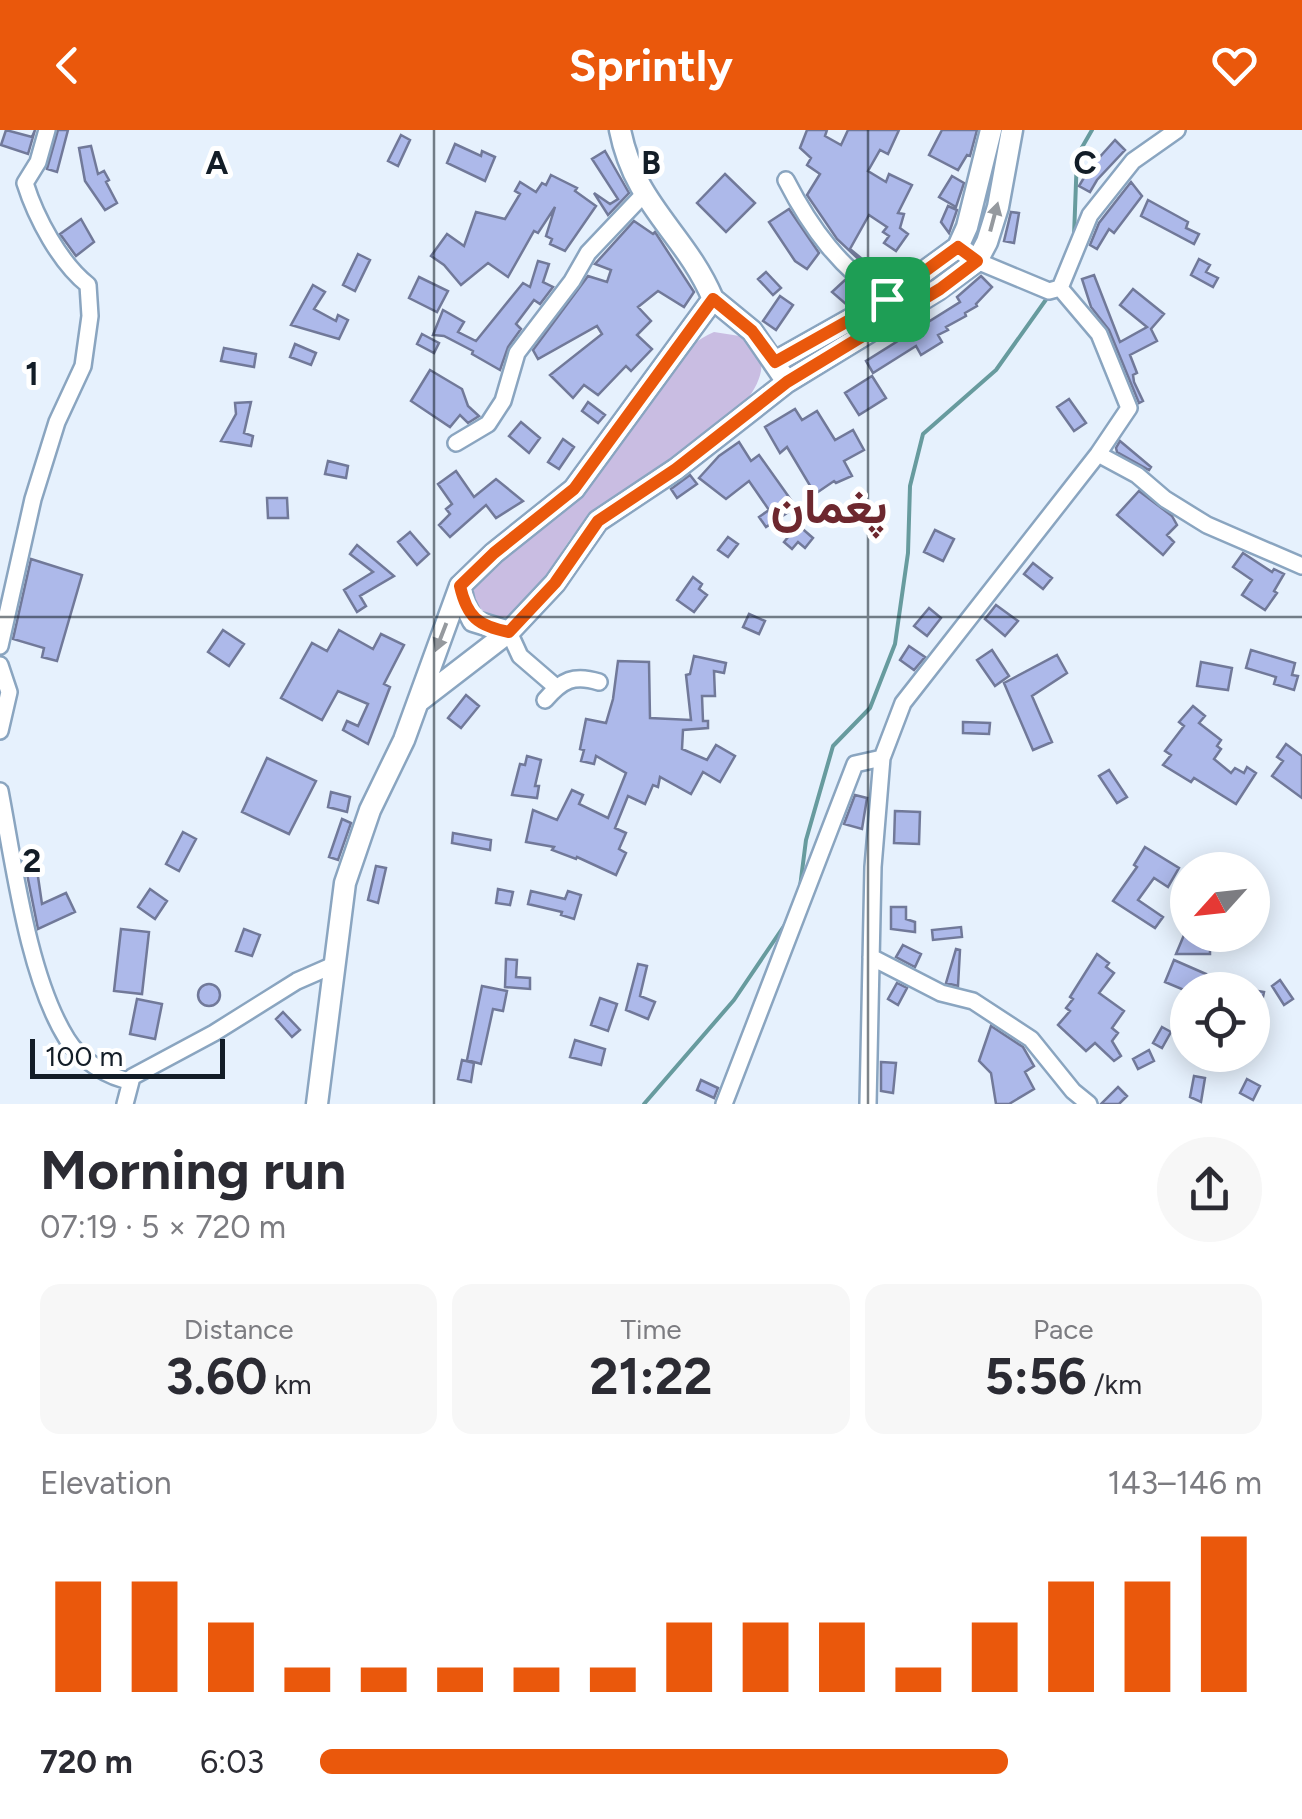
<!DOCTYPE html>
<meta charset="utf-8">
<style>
body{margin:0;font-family:Figtree,Vazirmatn,sans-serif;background:#f7f7f7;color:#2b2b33;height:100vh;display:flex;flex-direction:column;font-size:38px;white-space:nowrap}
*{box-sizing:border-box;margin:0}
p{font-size:32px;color:#7c7c81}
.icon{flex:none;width:55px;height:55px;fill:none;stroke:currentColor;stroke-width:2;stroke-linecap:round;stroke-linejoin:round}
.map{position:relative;height:974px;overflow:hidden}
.side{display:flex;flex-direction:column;background:#fff;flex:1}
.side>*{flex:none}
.needle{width:65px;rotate:243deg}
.controls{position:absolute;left:1170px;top:722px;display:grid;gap:20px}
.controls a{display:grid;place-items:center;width:100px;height:100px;border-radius:50%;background:#fff;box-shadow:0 5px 25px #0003;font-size:50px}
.scale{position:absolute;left:30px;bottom:25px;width:195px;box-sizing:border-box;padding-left:10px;border:5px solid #131d27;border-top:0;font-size:28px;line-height:35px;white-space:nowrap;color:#131d27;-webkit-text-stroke:8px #fff;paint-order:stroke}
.pin{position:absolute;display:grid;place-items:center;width:85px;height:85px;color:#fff;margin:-42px;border-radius:20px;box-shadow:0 5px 15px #0006}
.round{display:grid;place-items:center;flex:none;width:105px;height:105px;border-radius:52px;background:#f7f7f7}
.headline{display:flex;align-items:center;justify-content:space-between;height:170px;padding:0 40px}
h1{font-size:55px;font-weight:700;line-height:75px}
.figures{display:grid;grid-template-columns:repeat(3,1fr);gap:15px;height:170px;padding:10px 40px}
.figures div{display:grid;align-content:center;border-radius:20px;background:#f7f7f7;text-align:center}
.figures b{font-size:50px;font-weight:700}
.figures small{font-size:28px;font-weight:400}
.figures p{font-size:28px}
.chart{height:280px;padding:20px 40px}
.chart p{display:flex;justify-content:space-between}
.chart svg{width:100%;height:180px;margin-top:10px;stroke:#ea580c;stroke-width:6}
ul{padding:0 40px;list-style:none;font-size:32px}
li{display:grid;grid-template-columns:160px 120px 1fr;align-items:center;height:75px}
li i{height:25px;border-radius:12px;background:#ea580c}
header{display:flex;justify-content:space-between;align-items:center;height:130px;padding:0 40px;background:#ea580c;color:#fff;font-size:45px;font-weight:700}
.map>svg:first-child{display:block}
.green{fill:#c9bde2}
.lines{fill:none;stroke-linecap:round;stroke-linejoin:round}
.stream{stroke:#679b9e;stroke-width:4}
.building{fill:#adb9ea;stroke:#717999;stroke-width:2.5}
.minor-casing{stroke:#8aa5c0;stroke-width:20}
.major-casing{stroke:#8aa5c0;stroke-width:25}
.minor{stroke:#fff;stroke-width:15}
.major{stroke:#fff;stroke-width:20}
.oneway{fill:#95999e}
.route-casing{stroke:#fff;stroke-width:20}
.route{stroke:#ea580c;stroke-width:12}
.grid{fill:none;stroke:#131d27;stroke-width:2.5;stroke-opacity:0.55}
.labels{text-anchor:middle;stroke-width:10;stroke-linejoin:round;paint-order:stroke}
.town-label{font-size:48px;font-weight:bold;fill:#6d272e;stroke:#fff}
.grid-label{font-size:32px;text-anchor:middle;font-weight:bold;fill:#131d27;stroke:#fff;stroke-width:10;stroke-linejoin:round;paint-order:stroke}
</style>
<header><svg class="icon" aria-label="back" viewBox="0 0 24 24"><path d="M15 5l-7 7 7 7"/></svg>Sprintly<svg class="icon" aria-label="heart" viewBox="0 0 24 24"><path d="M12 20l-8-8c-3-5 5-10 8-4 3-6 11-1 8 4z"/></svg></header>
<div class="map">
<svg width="1302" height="974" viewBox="0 0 1302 974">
<rect width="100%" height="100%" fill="#e6f1fd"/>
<path class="green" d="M714,202L746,207C753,216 763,227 761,241C753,286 665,341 629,364C615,372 595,381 584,393C557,420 545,460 515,484C491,494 470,478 474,451C506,426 542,402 571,374C620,326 650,230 714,202Z"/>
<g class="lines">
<path class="stream" d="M1074,106L1077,26L1092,0
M800,757L806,710L833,616L870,578L895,514L908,423L910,356L923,304L996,240L1050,164
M644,974L734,870L786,793"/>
</g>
<path class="building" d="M6,0L32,7L35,0L28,24L1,15Z
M58,0H68L57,42L47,39Z
M807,0H827L825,6L841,15L848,0H899L888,24L880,20L868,41L886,52L889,44L912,55L898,83L904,84L900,98L908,104L896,121L884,113L889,106L883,102L887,97L869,85L850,119L867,133L889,142L884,153L837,109L807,65L820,44L807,35L811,28L800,18Z
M942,0H977L970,26L967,25L958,40L929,25Z
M401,5L410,10L398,36L388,31Z
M1115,10L1125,20L1097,50L1090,62L1079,56L1089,39Z
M455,14L481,26L482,21L495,27L485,51L447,33Z
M91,16L98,44L104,41L109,50L106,52L117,73L105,80L85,51L79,18Z
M605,21L629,63L608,85L594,63L610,74L618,69L592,29Z
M725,44L755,73L726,102L697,73Z
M551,45L577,58L575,61L596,76L565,121L550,114L552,109L546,106L555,77L538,103L534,101L508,147L488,133L461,155L444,135L431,126L447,104L464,116L476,82L505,89L520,64L515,61L520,52L536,62L542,53L546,55Z
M952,46L964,53L956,77L939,67Z
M1131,52L1142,66L1114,103L1109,99L1097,119L1090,115L1099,93Z
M1148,70L1188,92L1186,98L1199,104L1194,114L1141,86Z
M948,76L957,80L949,103L941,92Z
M789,79L819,123L807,139L795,131L769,92Z
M1011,82L1019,83L1014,113L1004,111Z
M81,89L94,112L76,126L60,104Z
M634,91L653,104L655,102L694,162L684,177L658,161L638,177L651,191L637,205L652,219L631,241L626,236L598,265L584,255L573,268L550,245L602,204L597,196L538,229L533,220L588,146L607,152L611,140L595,134Z
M358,124L370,130L355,161L343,155Z
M1199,129L1210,135L1206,142L1218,148L1213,157L1191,145Z
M538,131L549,134L543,152L553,157L540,174L534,170L516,194L521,199L508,217L500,240L472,224L473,221L444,206L433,205L443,180L464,192L458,202L476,211L523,153L530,157Z
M766,142L781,158L773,165L758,149Z
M1094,145L1120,212L1147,197L1120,175L1133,159L1164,184L1151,199L1157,211L1130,225L1137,243L1133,245L1134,252L1143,271L1139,273L1109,200L1091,177L1082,149Z
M981,146L992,157L976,174L977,176L965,183L966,186L946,197L948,200L938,205L942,212L921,225L916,216L873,243L866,231L960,172L957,167Z
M419,147L448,161L437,182L409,168Z
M845,150L861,164L858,169L854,166L847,175L832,162Z
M313,155L325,162L314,179L336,191L338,185L348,190L339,209L291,195Z
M780,166L793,175L776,200L763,191Z
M422,204L439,213L434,223L417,214Z
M295,214L316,223L311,235L290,227Z
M224,218L256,224L254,237L221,231Z
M430,240L462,259L468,276L479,286L468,293L460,285L450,297L411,271Z
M872,246L886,268L859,285L845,263Z
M1069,269L1086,293L1074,301L1057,277Z
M251,272L244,303L253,306L251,316L221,311L236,284L235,273Z
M588,272L605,285L598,293L582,281Z
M795,279L802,290L817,281L835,310L853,300L864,320L844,331L852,346L836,353L834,351L815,364L787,317L780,323L765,297Z
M521,292L540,308L529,323L509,306Z
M563,309L574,317L559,339L548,332Z
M1120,311L1151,337L1149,340L1117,322L1116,318Z
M739,312L751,331L759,325L796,377L766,397L759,387L769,380L749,351L726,369L699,348L719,326Z
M328,331L348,336L346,348L325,344Z
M456,341L474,367L496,349L523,371L496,388L486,375L450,407L439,395L450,384L446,379L452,374L438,354Z
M690,345L697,354L677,368L671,359Z
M1139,361L1172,386L1177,395L1167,405L1174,412L1163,425L1117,385Z
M267,368H287L288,388H268Z
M798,395L813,408L805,418L798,412L792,419L784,412Z
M935,400L954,409L943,431L924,422Z
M410,402L429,424L417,435L398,412Z
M728,407L738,414L728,427L718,420Z
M357,415L394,446L360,466L366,476L357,482L344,460L373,442L350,424Z
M1243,423L1272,442L1274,439L1284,444L1274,461L1277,463L1265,480L1242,465L1252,450L1233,437Z
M31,429L82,445L57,531L42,527L44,518L13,509Z
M1033,433L1052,448L1043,459L1024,444Z
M693,447L702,454L699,459L707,465L694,482L677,470Z
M996,475L1018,491L1005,506L985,489Z
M929,478L941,488L927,506L914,496Z
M749,484L765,491L759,504L743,497Z
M223,500L244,514L229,536L208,522Z
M339,500L373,519L381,504L404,515L384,554L390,557L368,614L343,600L347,591L358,596L368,574L338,561L322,590L281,568L312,513L327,521Z
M909,516L925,527L914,540L900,530Z
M992,520L1009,546L995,556L977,530Z
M1251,520L1295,533L1292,545L1298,546L1294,560L1274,554L1276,547L1246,538Z
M1057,525L1067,543L1032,566L1052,612L1033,620L1004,553Z
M694,526L726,533L724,543L714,541L715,566H702L703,591H708V598L683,600L682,619L707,630L716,615L735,626L720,652L703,642L691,664L660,647L658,657L653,655L645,674L628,666L615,698L626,703L619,719L626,723L616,745L577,727L576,729L552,720L554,717L526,712L533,680L557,690L572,660L583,665L579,674L608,688L626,643L596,626L594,634L581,631L584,620L580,619L586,589L606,593L613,569L618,531L649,532L650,588L691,590L686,545L690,544Z
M1201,532L1232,538L1228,560L1197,556Z
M466,565L479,576L461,598L448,588Z
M1193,576L1205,586L1199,593L1221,610L1217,616L1221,619L1214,629L1231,643L1235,638L1244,643L1247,637L1256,643L1236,674L1194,648L1191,652L1163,635L1171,625L1165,621L1184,596L1179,592Z
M963,592L990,593L989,604L963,603Z
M1286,614L1302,626V668L1272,646L1283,631L1277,627Z
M527,626L541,630L535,656H539L537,668L512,665L520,634L525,635Z
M267,628L316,651L289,704L242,682Z
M1109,640L1127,667L1117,673L1099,646Z
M331,662L350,667L347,682L328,677Z
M855,665L867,668L862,699L844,694Z
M895,681L920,682L919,714L894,713Z
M342,689L351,693L338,730L329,727Z
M183,702L196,709L179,741L166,734Z
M453,703L491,710L490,720L452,713Z
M1145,717L1179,738L1168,757L1154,748L1138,770L1163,787L1155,798L1113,771L1137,737L1134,735Z
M36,733L42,774L66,763L75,782L38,799L25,734Z
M376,736L386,738L378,773L368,770Z
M150,759L167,771L155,789L138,777Z
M498,759L513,762L510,775L496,773Z
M531,761L565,769L568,761L581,765L574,789L561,785L562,782L528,774Z
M891,777H906V789L915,792V802L891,799Z
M961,797L962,807L933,810L932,800Z
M121,799L149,802L142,864L114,861Z
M244,799L260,805L252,826L236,821Z
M1184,805H1210V824H1176Z
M903,815L921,824L915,837L896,827Z
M956,819L960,820L958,856L946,853Z
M1097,824L1109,833L1106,837L1114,843L1099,863L1124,881L1112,898L1118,903L1112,911L1121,926L1114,931L1095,913L1086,921L1058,895L1070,881L1066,878L1073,869L1070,867Z
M506,829L517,830L516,847L530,848V859L505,857Z
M1174,830L1206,844L1199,860H1184L1165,852Z
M638,834L647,836L640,866L655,872L648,889L626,880Z
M1280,850L1293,869L1284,875L1272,856Z
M897,853L907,858L898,875L888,869Z
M198 865a11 11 0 1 1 22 0a11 11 0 1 1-22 0Z
M482,856L507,861L503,881L493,879L481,934L467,930Z
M1252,860L1264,862L1257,896H1252Z
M600,868L617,874L608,901L591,895Z
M137,869L162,874L155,909L130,904Z
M283,882L300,900L292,907L276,889Z
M991,896L1023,917L1034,936L1025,942L1034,959L1009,974H996L991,943L979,931Z
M1162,897L1171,902L1162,918L1153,913Z
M575,910L605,919L601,935L570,927Z
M1149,920L1154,931L1138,939L1133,929Z
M462,930L474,933L471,952L458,949Z
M881,932L896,933L893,963L881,961Z
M1194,946L1205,948L1201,972L1190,967Z
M1247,949L1260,956L1253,970L1240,963Z
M701,950L718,958L714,968L697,960Z
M1118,957L1127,966L1119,974H1101Z"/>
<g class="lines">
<g class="minor-casing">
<path id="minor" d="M786,50C811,99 841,139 887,169
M958,117L977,131L1049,161L1060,158L1090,85L1133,31L1177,0
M456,313L488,294L503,271L517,223L572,151L588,123L643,65
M1098,324L1137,345L1165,369L1207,395L1302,436
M509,502L520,526L556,557
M0,516L33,369L57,292L83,236L90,186L88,155C60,133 36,88 25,53L38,32L47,0
M0,535L9,562L0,601
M545,570C562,550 574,544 599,552
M0,661C14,734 28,847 67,909C79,929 109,948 131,951L132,947L214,903L297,851L336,834
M871,827L941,863L973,871L1031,909L1073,961L1089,974
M125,974L131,951
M724,974L855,634L882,628
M868,974L873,737L882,628L903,573L1098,324L1129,278L1099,204L1060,158"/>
</g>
<g class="major-casing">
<path id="major" d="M620,0C635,76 685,103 713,169
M775,232L887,169L958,117L967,97L991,0
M460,456L464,473L473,491L509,502
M418,572L509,502L555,453L598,391L676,339L787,252L939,159L977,131L987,112L998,77L1012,0
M317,974L345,753L370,680L404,610L460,456L494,423L574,359L713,169L752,201L787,252"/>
</g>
<use href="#minor" class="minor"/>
<use href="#major" class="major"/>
</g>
<defs><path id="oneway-solid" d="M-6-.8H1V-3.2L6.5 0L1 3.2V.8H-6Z" transform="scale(2.5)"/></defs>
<g class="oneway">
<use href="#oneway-solid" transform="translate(994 87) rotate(-75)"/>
<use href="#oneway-solid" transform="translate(441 507) rotate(111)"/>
</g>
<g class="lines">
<g class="route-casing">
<path id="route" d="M958,117L977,131L940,159L787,252L676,339L598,391L555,453L509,502C478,496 467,487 460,456L494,423L574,359L713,169L752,201L775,232L887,169Z"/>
</g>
<use href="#route" class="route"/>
</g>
<path class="grid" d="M434,0V974M868,0V974M0,487H1302"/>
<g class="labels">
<g class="town-label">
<text x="829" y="393">پغمان</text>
</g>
</g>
<g class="grid-label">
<text x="217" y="44">A</text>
<text x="651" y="44">B</text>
<text x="1085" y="44">C</text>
<text x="32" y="255">1</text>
<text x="32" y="742">2</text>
</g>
</svg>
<div class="controls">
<a><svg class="needle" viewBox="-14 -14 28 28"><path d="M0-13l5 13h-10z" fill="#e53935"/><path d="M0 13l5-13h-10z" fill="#7c7c81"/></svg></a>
<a><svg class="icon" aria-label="locate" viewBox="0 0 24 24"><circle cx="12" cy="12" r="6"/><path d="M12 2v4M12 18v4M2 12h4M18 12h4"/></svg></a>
</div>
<div class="scale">100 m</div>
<div class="pin" style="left:887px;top:169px;background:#1e9e55"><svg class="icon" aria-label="arrive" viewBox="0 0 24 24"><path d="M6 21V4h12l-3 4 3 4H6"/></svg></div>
</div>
<section class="side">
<div class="headline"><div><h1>Morning run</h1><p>07:19 · 5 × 720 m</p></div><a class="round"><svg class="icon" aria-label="share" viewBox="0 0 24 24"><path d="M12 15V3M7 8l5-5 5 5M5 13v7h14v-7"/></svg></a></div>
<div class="figures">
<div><p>Distance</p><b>3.60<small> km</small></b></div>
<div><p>Time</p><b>21:22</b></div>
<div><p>Pace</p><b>5:56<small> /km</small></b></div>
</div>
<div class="chart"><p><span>Elevation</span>143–146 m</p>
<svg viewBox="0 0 160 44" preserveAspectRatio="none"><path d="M5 44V17M15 44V17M25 44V27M35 44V38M45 44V38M55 44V38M65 44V38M75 44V38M85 44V27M95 44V27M105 44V27M115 44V38M125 44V27M135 44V17M145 44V17M155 44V6"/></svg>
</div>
<ul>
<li><b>720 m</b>6:03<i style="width:73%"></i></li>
</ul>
</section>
